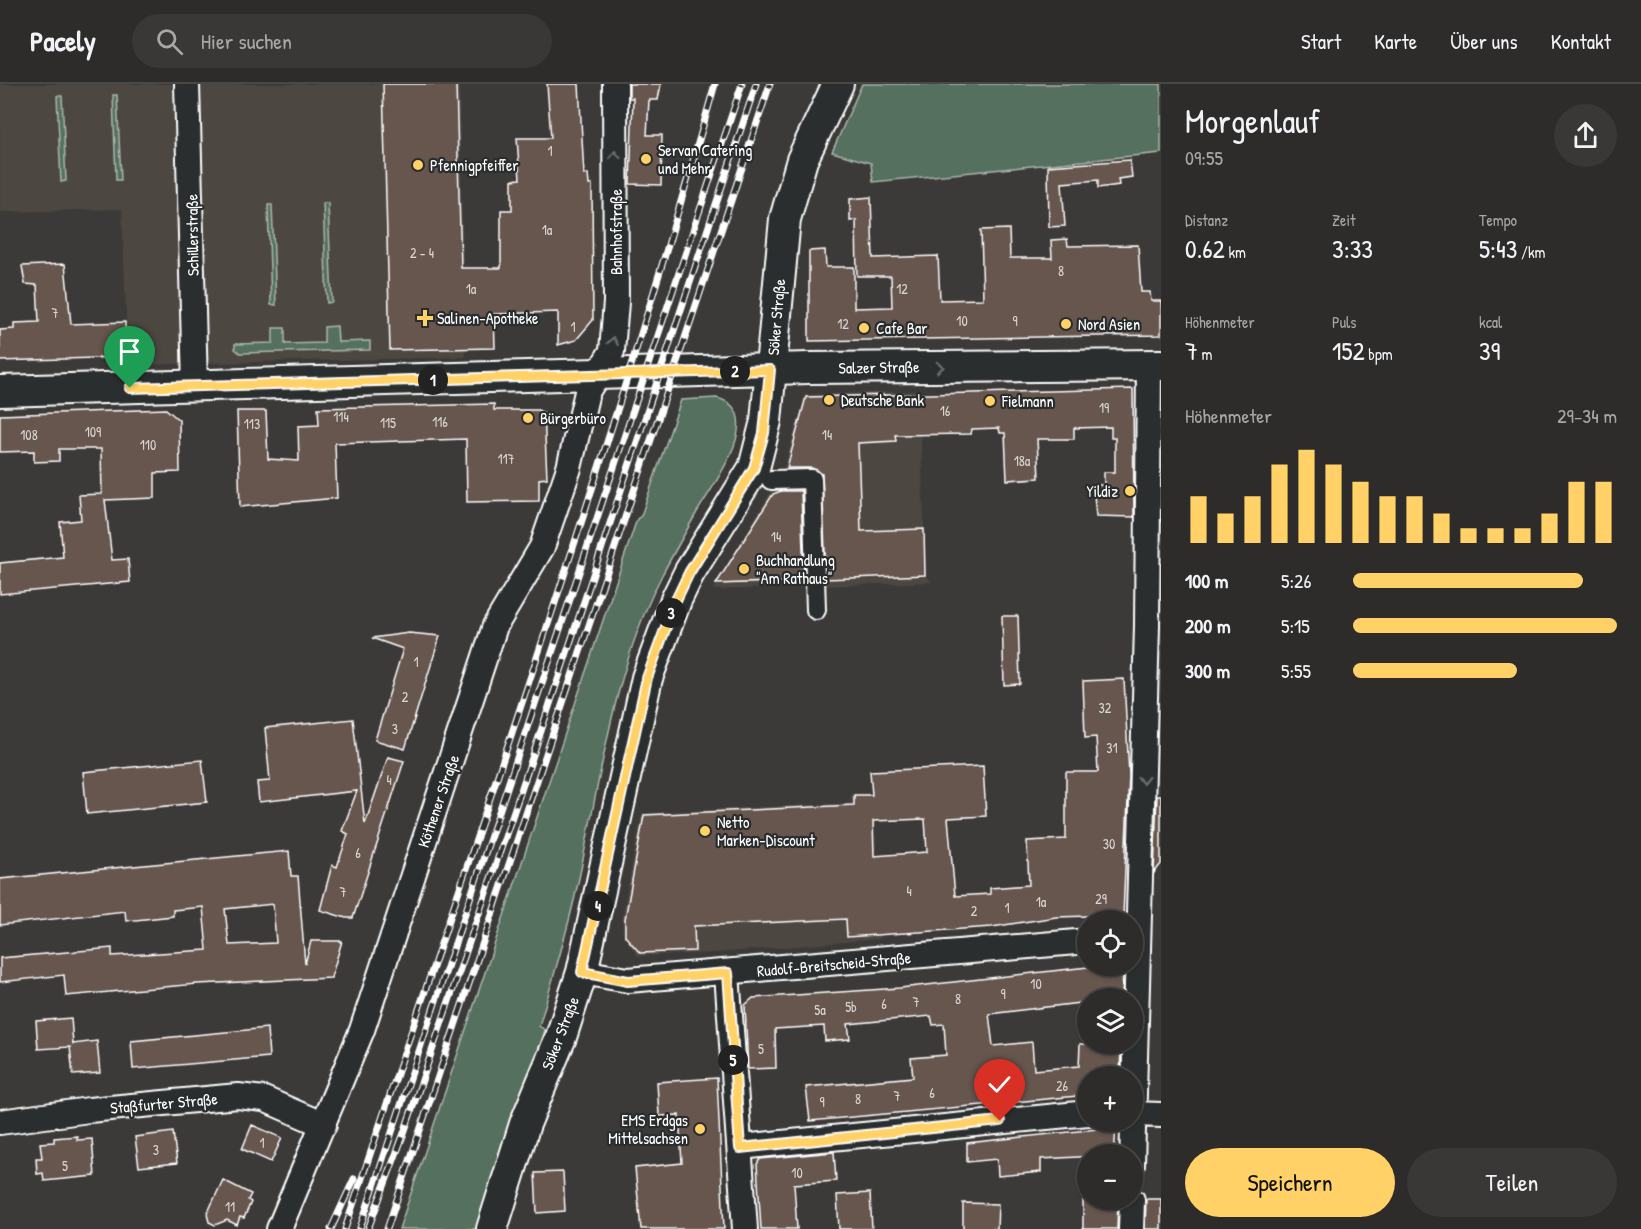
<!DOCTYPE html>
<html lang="de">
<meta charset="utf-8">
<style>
body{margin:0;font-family:"Patrick Hand",sans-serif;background:#393836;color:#f1f3f6;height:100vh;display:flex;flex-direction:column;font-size:22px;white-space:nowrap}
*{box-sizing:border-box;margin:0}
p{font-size:20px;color:#a7a7a8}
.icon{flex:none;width:33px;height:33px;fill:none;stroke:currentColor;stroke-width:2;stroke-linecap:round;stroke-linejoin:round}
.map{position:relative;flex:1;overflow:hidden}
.panel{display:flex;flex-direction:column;background:#2d2c2a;width:480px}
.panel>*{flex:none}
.fabs{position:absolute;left:1077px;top:826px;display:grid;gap:12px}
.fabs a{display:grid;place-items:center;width:66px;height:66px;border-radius:50%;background:#2d2c2a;box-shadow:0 2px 4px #0004,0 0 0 2px #484847;font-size:30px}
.pin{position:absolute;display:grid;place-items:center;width:51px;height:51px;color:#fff;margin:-62px -26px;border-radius:50% 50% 50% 0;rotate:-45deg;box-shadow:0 0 6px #0007}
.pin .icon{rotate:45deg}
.km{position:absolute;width:30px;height:30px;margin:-15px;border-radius:50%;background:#222;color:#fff;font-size:16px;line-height:30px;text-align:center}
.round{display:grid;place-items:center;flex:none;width:63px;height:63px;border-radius:32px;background:#393836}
.head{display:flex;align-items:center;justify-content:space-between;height:102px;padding:0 24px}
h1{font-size:33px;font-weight:600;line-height:45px}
.metrics{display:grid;grid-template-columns:repeat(3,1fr);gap:9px;height:102px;padding:6px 24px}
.metrics div{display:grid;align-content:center}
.metrics b{font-size:26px;font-weight:600}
.metrics small{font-size:16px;font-weight:400}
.metrics p{font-size:16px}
.chart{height:168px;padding:12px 24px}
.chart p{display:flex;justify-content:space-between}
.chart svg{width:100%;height:108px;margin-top:6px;stroke:#ffd166;stroke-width:6}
.button{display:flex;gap:12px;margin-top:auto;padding:12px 24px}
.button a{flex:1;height:69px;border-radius:36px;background:#ffd166;color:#111;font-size:24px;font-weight:600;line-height:69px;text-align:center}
.button a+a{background:#393836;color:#f1f3f6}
ul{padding:0 24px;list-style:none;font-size:20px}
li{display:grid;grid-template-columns:96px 72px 1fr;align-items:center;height:45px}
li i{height:15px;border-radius:8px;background:#ffd166}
header{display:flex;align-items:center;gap:36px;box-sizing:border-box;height:84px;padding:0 30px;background:#2d2c2a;border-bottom:2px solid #484847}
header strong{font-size:28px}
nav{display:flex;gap:33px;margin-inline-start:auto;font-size:21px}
.search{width:420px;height:54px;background:#393836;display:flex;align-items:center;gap:15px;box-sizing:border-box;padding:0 21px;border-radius:33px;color:#a7a7a8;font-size:22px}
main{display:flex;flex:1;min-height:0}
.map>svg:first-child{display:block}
.built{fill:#4d4743}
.green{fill:#546f5e;stroke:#aab7ae;stroke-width:1.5}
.building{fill:#66574e;stroke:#fff;stroke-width:1.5;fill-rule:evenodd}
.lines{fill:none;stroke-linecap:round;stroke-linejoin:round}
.pedestrian-casing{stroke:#fff;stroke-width:22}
.minor-casing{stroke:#fff;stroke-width:28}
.tertiary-casing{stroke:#fff;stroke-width:34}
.pedestrian{stroke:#2a2d2e;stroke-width:18}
.minor{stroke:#2a2d2e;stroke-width:24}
.tertiary{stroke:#2a2d2e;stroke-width:30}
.rail-casing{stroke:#fff;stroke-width:7}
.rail{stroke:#2a2d2e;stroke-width:4.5;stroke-dasharray:14;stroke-linecap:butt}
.oneway{stroke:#6a6c6d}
.route-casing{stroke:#fff;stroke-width:12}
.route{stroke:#ffd166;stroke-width:8}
.poi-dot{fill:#ffd166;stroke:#2a2d2e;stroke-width:2}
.labels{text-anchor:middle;stroke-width:4.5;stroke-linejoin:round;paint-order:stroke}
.number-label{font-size:14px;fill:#d9d5d3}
.poi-label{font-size:16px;fill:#fff;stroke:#2a2d2e;text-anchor:start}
.street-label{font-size:16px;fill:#fff;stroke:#2a2d2e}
</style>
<header>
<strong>Pacely</strong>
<div class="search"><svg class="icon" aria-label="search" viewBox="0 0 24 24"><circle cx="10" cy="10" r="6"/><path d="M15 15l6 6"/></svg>Hier suchen</div>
<nav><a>Start</a><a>Karte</a><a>Über uns</a><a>Kontakt</a></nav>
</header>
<main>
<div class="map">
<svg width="1161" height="1145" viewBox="0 0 1161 1145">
<rect width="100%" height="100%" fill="#3c3a38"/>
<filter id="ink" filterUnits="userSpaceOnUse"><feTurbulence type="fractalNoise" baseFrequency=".0167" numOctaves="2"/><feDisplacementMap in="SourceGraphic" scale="12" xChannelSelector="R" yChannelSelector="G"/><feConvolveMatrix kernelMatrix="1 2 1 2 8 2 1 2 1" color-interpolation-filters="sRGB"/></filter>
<g filter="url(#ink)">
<path class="built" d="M0,0H459L465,273L128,281L122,125L0,128Z
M919,307L926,491L932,498L713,506L783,387L805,311Z
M874,709L879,855L714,869L638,872L623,851L622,833L642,729L851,719V710Z"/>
<path class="green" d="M862,0H1161V69L873,98L871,79L832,68Z
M113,11H117L121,96H116Z
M57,12H62L66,97L61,98Z
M323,119H328L332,218L327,219Z
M268,121H272L276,221H271Z
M337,242L338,258L370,257V266L240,269L235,265V260L273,259V244H285V260L324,259V243Z
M716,314C770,326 712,403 697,428C685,449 673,470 662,491C616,581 602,682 582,780C571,835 555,888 539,942L545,946L480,1145H399L637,435L641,432L681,316Z"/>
<path class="building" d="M383,0H456L461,184H501V126H512V96L520,95L517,54H551L547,0H579L584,91L588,90L589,101H592L593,236L576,256L558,261V228L494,230L495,264L390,266Z
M629,0H661L658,16H649L647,51H662L661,101L630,100L633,14H629Z
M1130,76L1132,93L1118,95L1119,101L1098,104V96L1062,99L1065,142L1049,143L1048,82Z
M871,113L873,174L938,172L940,216L983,215L981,146L1009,145L1010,174H1052L1051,156L1067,155L1068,162L1138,161L1141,208H1150L1151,217H1161V251L809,257V167L825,166L826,183H854V224L892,223L891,192H857L856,136L850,137V115Z
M65,180L71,240L125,238L126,273L0,277V246L14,245V239L39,238L37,201L25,200L22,182Z
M1133,305L1134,433L1096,432L1093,401H1104V388H1115V354H1111V343L1074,344V355H1037L1039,394L1007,396L1005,349H1000L999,344L972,345L971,350L895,351L896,357L858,359L861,447L924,445L925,491L826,495L822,390L812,384H787L806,313Z
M494,320V326H538L544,329L547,394L539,395V417L467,418L466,355L335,359L337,414L240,423L237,327H266L268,375L299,377L298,342L319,341L318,324Z
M166,325L179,336L180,388L155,389V414L105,416L112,476L128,475L130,498L0,510V479L63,473L60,438L81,436L79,411L102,410L101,365H59V377L34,378V367L0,368V331Z
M781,407H801L804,497L716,500L773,410Z
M1002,532H1018L1020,600L1004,601Z
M409,549L440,552L405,665L375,656L403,565L372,554Z
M1124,595L1129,691L1123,831L1056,833L992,843L847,853L846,835L694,842L695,867L640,869L625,852V835L644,731L854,721V711H872L870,687L983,682L986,732L948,734L955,812L990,810V804L1029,801L1027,757L1066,755V688H1098L1096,653L1085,654L1083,597ZM925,735L927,768L874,772L873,737Z
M353,635L365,740L388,673L404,677L353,834H346L320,826L332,781L337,783L348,750L342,747L357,707L259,718L257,698L270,697L265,644Z
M202,676L207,718L87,730L83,688Z
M1157,712H1161V780L1154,789Z
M289,767L291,792H298L305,880L311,857H342L331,894L197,900L66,912L64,891L0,898V874L112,864V872L207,866L203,823L173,826V832L126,837L125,827L0,841V795ZM273,820L276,859L229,861L225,825Z
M1097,882H1123L1122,915H1088V918L989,930L993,962L1032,958L1034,986L1079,982L1080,960H1121L1120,993H1088V1011L810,1037L806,1003L913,993L911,974L946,971L944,940L933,941L931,932L848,940L850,955L825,957L824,942L775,945L776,984L748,985L745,921L753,914L900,904Z
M71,934L73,960L97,957L100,989L73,991L70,963L38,965L36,937Z
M267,944L269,973L133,985L131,957Z
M717,994L724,1145H641L635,1084L682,1079L679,1031L659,1032L657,998Z
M252,1041L282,1054L271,1078L242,1065Z
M1116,1043L1114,1071L1041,1075V1088L998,1092L997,1075L967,1078V1059Z
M173,1048L177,1079L139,1083L135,1053Z
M77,1052V1056L92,1055L95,1092L44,1097L43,1089L37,1090L36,1074H42L40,1059L54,1058V1054Z
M834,1068L836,1097L794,1100L797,1145H761L757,1080L760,1075Z
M563,1088L565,1127L537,1129L535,1089Z
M223,1096L251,1110L248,1116L251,1118L244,1134L240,1133L237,1141L227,1136L215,1141L209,1138L207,1130Z
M870,1109L872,1145H839L837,1111Z
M1146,1115H1161V1145H1145Z
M1083,1116H1118L1117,1145H1083Z
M963,1119L998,1120L997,1145H963Z"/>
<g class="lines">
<g class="pedestrian-casing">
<path id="pedestrian" d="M771,396L812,395L816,526"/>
</g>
<g class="minor-casing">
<path id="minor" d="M187,0L195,302
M582,888L628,896L1088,857
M727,889L745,1145
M1134,1030L1161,1031
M0,1038L89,1026L238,1012L264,1015L324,1041
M740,1063L1088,1029
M1132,1081L1147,542L1149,281
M279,1145L362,946L495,542L542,463L569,384L587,308L612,267L616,218L615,0
M1131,1145L1132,1116"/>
</g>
<g class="tertiary-casing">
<path id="tertiary" d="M0,307L809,284L1161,281
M492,1145L525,1040L561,953L582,888L647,594L676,516L689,489L754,384L766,337L785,135L802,76L838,0"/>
</g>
<use href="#pedestrian" class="pedestrian"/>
<use href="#minor" class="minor"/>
<use href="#tertiary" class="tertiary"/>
<g class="rail-casing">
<path id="rail" d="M360,1144L742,0
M331,1145L354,1095
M345,1145C472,764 606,386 715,0
M368,1145L404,1049L532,674L756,0
M387,1145L770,0"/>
</g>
<use href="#rail" class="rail"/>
</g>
<defs><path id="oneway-chevron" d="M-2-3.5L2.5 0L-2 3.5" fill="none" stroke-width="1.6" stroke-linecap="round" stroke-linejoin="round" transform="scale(1.5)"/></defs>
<g class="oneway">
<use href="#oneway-chevron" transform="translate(615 71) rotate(-91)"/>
<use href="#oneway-chevron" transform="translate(613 257) rotate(-81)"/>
<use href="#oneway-chevron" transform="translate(940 283) rotate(-1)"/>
<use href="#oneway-chevron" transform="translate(1143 696) rotate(91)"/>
</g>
</g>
<g class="lines" filter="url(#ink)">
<g class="route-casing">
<path id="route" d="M130,304L770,286L764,349L754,384L689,489L676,516L647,594L582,888L628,897L728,889L740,1064L1000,1037"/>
</g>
<use href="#route" class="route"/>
</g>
<g class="poi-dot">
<circle cx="646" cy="75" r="6"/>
<circle cx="418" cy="81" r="6"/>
<path d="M422 225h6v6h6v6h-6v6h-6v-6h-6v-6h6z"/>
<circle cx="1066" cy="240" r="6"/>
<circle cx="864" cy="244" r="6"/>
<circle cx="829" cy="316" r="6"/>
<circle cx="990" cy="317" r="6"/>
<circle cx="528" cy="334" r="6"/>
<circle cx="1130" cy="407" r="6"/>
<circle cx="744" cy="485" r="6"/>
<circle cx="705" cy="747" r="6"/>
<circle cx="700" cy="1045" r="6"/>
</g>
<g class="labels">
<g class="number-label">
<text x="550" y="72">1</text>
<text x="547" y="151">1a</text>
<text x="422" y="174">2 - 4</text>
<text x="1061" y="192">8</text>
<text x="471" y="210">1a</text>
<text x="902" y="210">12</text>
<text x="55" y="234">7</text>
<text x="962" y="242">10</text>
<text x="1015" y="242">9</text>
<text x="843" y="245">12</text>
<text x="573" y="248">1</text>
<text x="1104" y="329">19</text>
<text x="945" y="332">16</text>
<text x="341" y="338">114</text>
<text x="440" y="343">116</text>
<text x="388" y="344">115</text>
<text x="252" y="345">113</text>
<text x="93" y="353">109</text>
<text x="29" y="356">108</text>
<text x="827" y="356">14</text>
<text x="148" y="366">110</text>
<text x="506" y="380">117</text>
<text x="1022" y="382">18a</text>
<text x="776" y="458">14</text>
<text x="416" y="583">1</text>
<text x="405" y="618">2</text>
<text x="1105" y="629">32</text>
<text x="395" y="650">3</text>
<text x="1112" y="669">31</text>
<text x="389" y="701">4</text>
<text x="1109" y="765">30</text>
<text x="358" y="774">6</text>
<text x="909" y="812">4</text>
<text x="343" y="813">7</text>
<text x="1101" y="820">29</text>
<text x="1041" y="823">1a</text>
<text x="1007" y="829">1</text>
<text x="974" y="832">2</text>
<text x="1036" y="905">10</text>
<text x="1003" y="915">9</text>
<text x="958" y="920">8</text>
<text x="916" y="923">7</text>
<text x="884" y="925">6</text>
<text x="851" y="928">5b</text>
<text x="820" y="931">5a</text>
<text x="761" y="970">5</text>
<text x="1062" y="1007">26</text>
<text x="932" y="1014">6</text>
<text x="897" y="1017">7</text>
<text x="858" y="1020">8</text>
<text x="822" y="1023">9</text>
<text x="262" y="1064">1</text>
<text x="156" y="1071">3</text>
<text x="65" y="1087">5</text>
<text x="797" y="1094">10</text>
<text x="230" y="1128">11</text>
</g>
<g class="poi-label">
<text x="658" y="72">Servan Catering<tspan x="658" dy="18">und Mehr</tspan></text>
<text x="430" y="87">Pfennigpfeiffer</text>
<text x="437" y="240">Salinen-Apotheke</text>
<text x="1078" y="246">Nord Asien</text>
<text x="876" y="250">Cafe Bar</text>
<text x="841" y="322">Deutsche Bank</text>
<text x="1002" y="323">Fielmann</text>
<text x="540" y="340">Bürgerbüro</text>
<text x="1118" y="413" text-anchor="end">Yildiz</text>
<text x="756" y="482">Buchhandlung<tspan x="756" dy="18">"Am Rathaus"</tspan></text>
<text x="717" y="744">Netto<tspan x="717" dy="18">Marken-Discount</tspan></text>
<text x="688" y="1042" text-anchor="end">EMS Erdgas<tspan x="688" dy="18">Mittelsachsen</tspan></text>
</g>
<g class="street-label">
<text transform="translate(616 148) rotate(-90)" y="6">Bahnhofstraße</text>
<text transform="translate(192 151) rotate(-91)" y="6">Schillerstraße</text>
<text transform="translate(776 233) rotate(-85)" y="6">Söker Straße</text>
<text transform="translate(879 283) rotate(-1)" y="6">Salzer Straße</text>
<text transform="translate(438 717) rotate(-71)" y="6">Köthener Straße</text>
<text transform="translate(834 880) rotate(-5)" y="6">Rudolf-Breitscheid-Straße</text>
<text transform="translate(560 949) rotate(-69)" y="6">Söker Straße</text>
<text transform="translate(164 1019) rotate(-5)" y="6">Staßfurter Straße</text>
</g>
</g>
</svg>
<div class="fabs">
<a><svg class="icon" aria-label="locate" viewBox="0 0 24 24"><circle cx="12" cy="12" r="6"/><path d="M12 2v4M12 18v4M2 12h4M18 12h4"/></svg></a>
<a><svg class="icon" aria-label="layers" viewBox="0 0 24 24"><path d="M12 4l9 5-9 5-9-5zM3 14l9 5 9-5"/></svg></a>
<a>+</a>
<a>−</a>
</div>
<div class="pin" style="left:130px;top:304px;background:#1e9e55"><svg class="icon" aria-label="arrive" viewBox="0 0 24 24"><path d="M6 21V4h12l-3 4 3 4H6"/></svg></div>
<div class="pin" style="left:1000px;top:1037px;background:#d93025"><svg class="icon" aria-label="check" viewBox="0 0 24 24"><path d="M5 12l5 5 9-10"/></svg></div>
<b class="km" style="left:433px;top:296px">1</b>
<b class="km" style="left:735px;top:287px">2</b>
<b class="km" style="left:671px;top:529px">3</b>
<b class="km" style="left:598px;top:822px">4</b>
<b class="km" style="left:733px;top:976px">5</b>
</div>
<section class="panel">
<div class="head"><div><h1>Morgenlauf</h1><p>09:55</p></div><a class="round"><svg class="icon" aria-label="share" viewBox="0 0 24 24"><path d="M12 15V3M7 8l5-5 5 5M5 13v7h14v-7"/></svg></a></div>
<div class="metrics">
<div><p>Distanz</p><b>0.62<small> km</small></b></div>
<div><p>Zeit</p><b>3:33</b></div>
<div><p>Tempo</p><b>5:43<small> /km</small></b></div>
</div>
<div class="metrics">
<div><p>Höhenmeter</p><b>7<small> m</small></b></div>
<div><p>Puls</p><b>152<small> bpm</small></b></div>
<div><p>kcal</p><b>39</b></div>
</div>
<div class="chart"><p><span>Höhenmeter</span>29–34 m</p>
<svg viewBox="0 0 160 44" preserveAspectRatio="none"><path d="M5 44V25M15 44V32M25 44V25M35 44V12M45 44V6M55 44V12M65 44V19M75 44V25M85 44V25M95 44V32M105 44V38M115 44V38M125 44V38M135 44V32M145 44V19M155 44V19"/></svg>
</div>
<ul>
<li><b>100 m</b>5:26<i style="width:87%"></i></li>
<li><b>200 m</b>5:15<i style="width:100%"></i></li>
<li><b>300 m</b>5:55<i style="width:62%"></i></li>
</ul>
<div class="button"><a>Speichern</a><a>Teilen</a></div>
</section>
</main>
